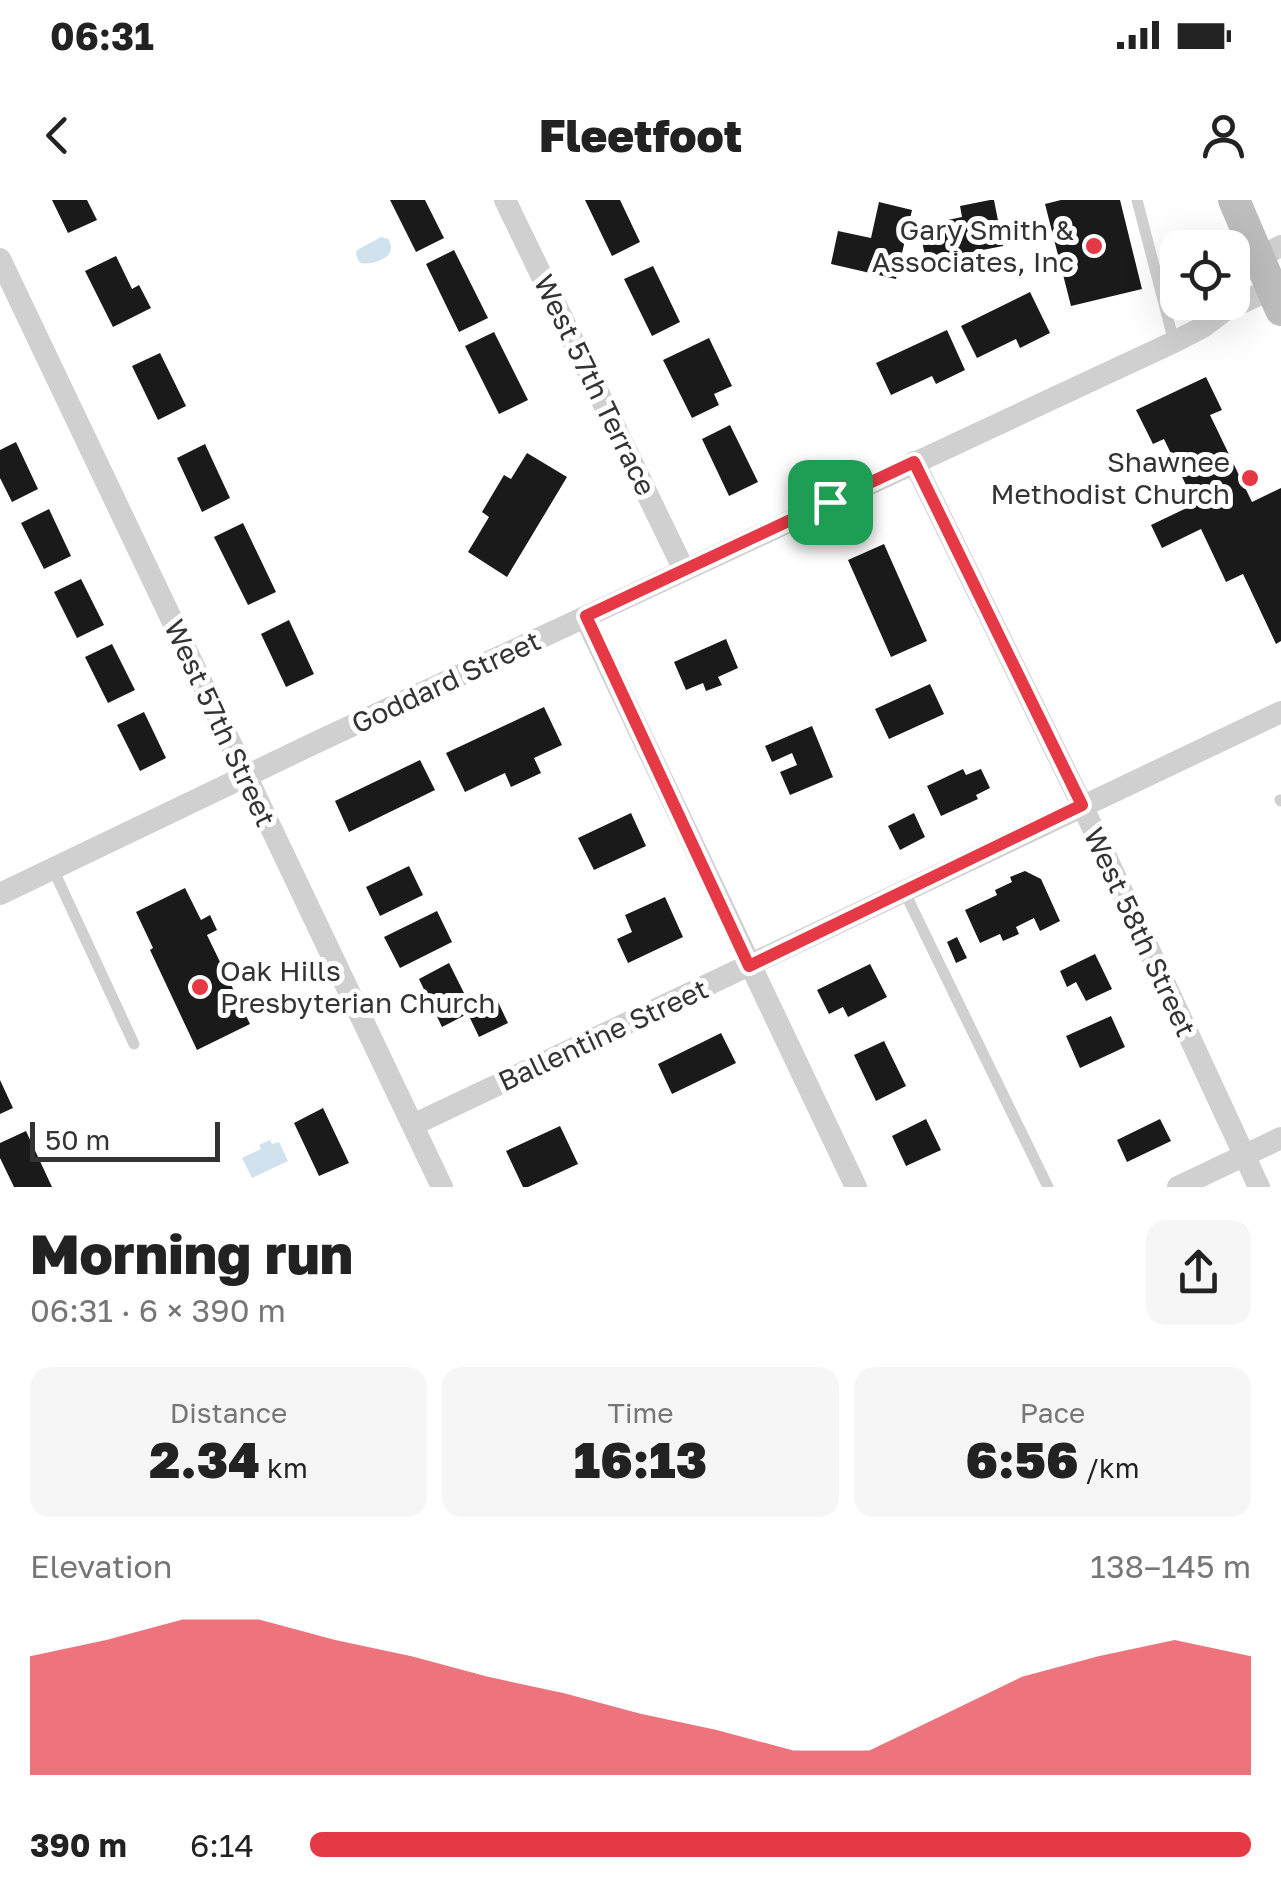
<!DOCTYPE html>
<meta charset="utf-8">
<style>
body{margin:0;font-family:"Golos Text",sans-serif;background:#f6f6f6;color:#222;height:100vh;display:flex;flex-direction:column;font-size:38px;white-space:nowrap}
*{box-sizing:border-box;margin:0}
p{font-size:32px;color:#767676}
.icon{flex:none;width:55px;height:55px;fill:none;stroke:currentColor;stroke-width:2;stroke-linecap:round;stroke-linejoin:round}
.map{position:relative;height:987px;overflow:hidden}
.details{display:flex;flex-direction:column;background:#fff;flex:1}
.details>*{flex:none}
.buttons{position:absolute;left:1160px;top:30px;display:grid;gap:20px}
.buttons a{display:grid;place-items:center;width:90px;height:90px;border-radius:20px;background:#fff;box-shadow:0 10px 40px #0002;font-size:50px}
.scale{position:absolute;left:30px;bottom:25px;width:190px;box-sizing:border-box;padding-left:10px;border:5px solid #333;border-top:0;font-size:28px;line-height:35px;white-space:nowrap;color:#333;-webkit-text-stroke:8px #fff;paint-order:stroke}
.pin{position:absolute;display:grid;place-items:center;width:85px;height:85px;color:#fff;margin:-42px;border-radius:20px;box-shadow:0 5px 15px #0006}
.round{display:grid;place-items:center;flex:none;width:105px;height:105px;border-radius:20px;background:#f6f6f6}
.head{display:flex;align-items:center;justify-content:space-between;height:170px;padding:0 30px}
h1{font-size:55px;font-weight:800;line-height:75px}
.stats{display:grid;grid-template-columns:repeat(3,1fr);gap:15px;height:170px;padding:10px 30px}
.stats div{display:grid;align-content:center;border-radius:20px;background:#f6f6f6;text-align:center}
.stats b{font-size:50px;font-weight:800}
.stats small{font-size:28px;font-weight:400}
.stats p{font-size:28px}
.chart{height:280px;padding:20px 30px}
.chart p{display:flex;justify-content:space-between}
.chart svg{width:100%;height:180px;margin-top:10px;fill:#e63946;opacity:.7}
ul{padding:0 30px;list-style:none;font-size:32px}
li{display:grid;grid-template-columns:160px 120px 1fr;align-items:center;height:75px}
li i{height:25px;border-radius:12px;background:#e63946}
.status{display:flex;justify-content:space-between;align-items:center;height:70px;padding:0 50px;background:#fff;direction:ltr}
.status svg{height:28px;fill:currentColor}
header{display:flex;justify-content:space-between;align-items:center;height:130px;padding:0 30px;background:#fff;font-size:45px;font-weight:800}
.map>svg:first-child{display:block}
.water{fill:#cfe2ee}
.building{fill:#1a1a1a}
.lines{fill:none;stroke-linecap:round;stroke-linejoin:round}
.service{stroke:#d0d0d0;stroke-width:11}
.minor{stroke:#d0d0d0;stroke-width:22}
.secondary{stroke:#bdbdbd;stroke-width:32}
.route-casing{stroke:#fff;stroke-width:20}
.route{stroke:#e63946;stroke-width:12}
.poi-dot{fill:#e63946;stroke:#fff;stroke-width:4}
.labels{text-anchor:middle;stroke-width:10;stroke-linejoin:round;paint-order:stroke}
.poi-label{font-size:28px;fill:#333;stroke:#fff;text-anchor:end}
.street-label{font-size:28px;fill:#333;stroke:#fff}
</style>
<div class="status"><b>06:31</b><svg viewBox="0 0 49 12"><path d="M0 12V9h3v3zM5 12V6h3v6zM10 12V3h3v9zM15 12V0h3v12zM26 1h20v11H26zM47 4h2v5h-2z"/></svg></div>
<header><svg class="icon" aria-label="back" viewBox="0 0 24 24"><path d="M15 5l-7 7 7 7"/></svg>Fleetfoot<svg class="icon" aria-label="person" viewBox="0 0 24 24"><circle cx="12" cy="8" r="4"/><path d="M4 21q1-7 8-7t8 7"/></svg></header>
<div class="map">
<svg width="1281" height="987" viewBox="0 0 1281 987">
<rect width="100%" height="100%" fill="#fff"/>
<path class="water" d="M381,37L388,39C400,56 374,66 360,63L356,55L357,50Z
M270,940L272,944L279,942L288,961L252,978L242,958L261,949L259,945Z"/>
<path class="building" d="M52,0H87L97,20L68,33Z
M390,0H425L444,38L416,52Z
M585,0H620L640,42L612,56Z
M990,0H994L1003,46L926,61L919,26L962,17L960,6Z
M1061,0H1120L1142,89L1071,106L1045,4Z
M879,2L912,10L896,79L831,64L838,31L871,38Z
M454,50L488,118L459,132L426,64Z
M116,56L132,89L139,85L151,108L113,127L85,71Z
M653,66L680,122L652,136L624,79Z
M1030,92L1050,133L1020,148L1016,139L977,158L961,126Z
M947,130L965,170L936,184L932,176L891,195L876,163Z
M494,132L528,200L499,214L465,146Z
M709,138L732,186L714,194L719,205L692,218L663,160Z
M160,153L186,206L158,220L132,166Z
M1206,177L1222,210L1210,215L1252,302L1281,288V441L1276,444L1243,374L1226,382L1201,329L1162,348L1151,325L1195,304L1164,239L1153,244L1136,210Z
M730,225L758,282L729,296L702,239Z
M16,242L38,289L12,302L0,278V250Z
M205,244L230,298L202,312L177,258Z
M527,253L567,277L507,377L468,352L489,317L482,312L504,275L511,279Z
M49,309L71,356L44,369L21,323Z
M243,323L276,392L248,405L214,337Z
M884,344L927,441L891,457L848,360Z
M81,379L104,425L77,438L54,392Z
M289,420L314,474L286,487L261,434Z
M726,439L738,468L718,477L722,485L706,491L703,483L686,490L674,462Z
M112,444L135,490L108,503L85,457Z
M930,484L944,514L889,539L875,509Z
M544,507L562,545L534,558L541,573L511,587L505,573L465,592L446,553Z
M144,512L166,558L140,571L117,525Z
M812,526L833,577L790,595L780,572L797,565L792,553L772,562L765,546Z
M420,560L435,590L349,632L335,601Z
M963,569L966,575L981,569L990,588L976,595L978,599L941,616L927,586Z
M631,613L646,646L594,670L578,638Z
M914,613L925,637L900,650L888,626Z
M409,666L423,695L380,716L366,687Z
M1025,671L1041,679L1060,721L1040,731L1034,718L1016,727L1019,734L1003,741L1000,734L980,743L965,710L997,695L995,690L1012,682L1010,677Z
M185,688L201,720L210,715L217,730L207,735L250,824L197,850L150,750L153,748L136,712Z
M665,697L683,737L628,763L617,739L632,732L625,715Z
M437,711L452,742L400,768L384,737Z
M957,737L967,758L956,763L947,742Z
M1095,754L1112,789L1086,801L1076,782L1067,787L1060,771Z
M449,763L473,811L442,827L419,779Z
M870,764L887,797L848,817L843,807L829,814L817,790Z
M498,802L508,823L479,837L469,816Z
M1111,816L1125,847L1080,868L1066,836Z
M721,833L736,863L672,894L658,864Z
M884,841L906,886L876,901L854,855Z
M0,880L13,908L0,914Z
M323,908L349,963L319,976L294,923Z
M926,919L941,950L906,966L892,936Z
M1160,919L1171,941L1127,962L1117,940Z
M560,926L578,964L528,987H523L506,951Z
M26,931L52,987H14L0,958V943Z"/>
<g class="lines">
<path class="service" d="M1137,0L1174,142
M1280,600L1281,601
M53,669L134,844
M904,691L1048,987"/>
<path class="minor" d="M505,0L684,370
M1257,58L1281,46
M0,59L442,987
M914,262L1082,605L1259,987
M585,417L856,987
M0,694L319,541L1174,142L1203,127L1224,111L1271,89
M413,925L1281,512
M1178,987L1281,938"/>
<path class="secondary" d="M1234,0L1281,110"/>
</g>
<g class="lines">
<g class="route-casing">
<path id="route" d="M914,262L1082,605L749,766L586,416Z"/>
</g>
<use href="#route" class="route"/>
</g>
<g class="poi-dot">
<circle cx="1094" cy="46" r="10"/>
<circle cx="1250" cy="278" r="10"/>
<circle cx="200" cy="787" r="10"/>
</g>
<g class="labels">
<g class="poi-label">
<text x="1074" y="40">Gary Smith &amp;<tspan x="1074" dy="32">Associates, Inc</tspan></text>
<text x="1230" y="272">Shawnee<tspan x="1230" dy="32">Methodist Church</tspan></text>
<text x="220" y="781" text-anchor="start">Oak Hills<tspan x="220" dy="32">Presbyterian Church</tspan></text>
</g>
<g class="street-label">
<text transform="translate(595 185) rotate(64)" y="10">West 57th Terrace</text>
<text transform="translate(446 482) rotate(-25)" y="10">Goddard Street</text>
<text transform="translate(220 523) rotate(65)" y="10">West 57th Street</text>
<text transform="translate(1140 732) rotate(65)" y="10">West 58th Street</text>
<text transform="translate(603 835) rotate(-25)" y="10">Ballentine Street</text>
</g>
</g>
</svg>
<div class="buttons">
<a><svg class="icon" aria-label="locate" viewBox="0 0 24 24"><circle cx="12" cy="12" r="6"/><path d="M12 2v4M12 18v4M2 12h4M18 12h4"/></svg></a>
</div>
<div class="scale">50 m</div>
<div class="pin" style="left:830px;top:302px;background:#1e9e55"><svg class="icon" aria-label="arrive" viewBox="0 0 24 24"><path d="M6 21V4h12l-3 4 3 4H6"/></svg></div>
</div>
<section class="details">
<div class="head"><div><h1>Morning run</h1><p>06:31 · 6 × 390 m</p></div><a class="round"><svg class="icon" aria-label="share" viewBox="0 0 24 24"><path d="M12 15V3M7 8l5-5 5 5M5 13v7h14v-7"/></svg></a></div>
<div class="stats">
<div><p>Distance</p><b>2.34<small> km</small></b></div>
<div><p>Time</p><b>16:13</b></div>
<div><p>Pace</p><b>6:56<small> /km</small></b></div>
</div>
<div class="chart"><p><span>Elevation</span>138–145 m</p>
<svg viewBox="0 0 160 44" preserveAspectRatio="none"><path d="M0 44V15L10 11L20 6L30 6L40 11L50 15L60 20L70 24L80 29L90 33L100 38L110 38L120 29L130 20L140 15L150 11L160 15V44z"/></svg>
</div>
<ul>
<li><b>390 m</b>6:14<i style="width:100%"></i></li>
</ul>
</section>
